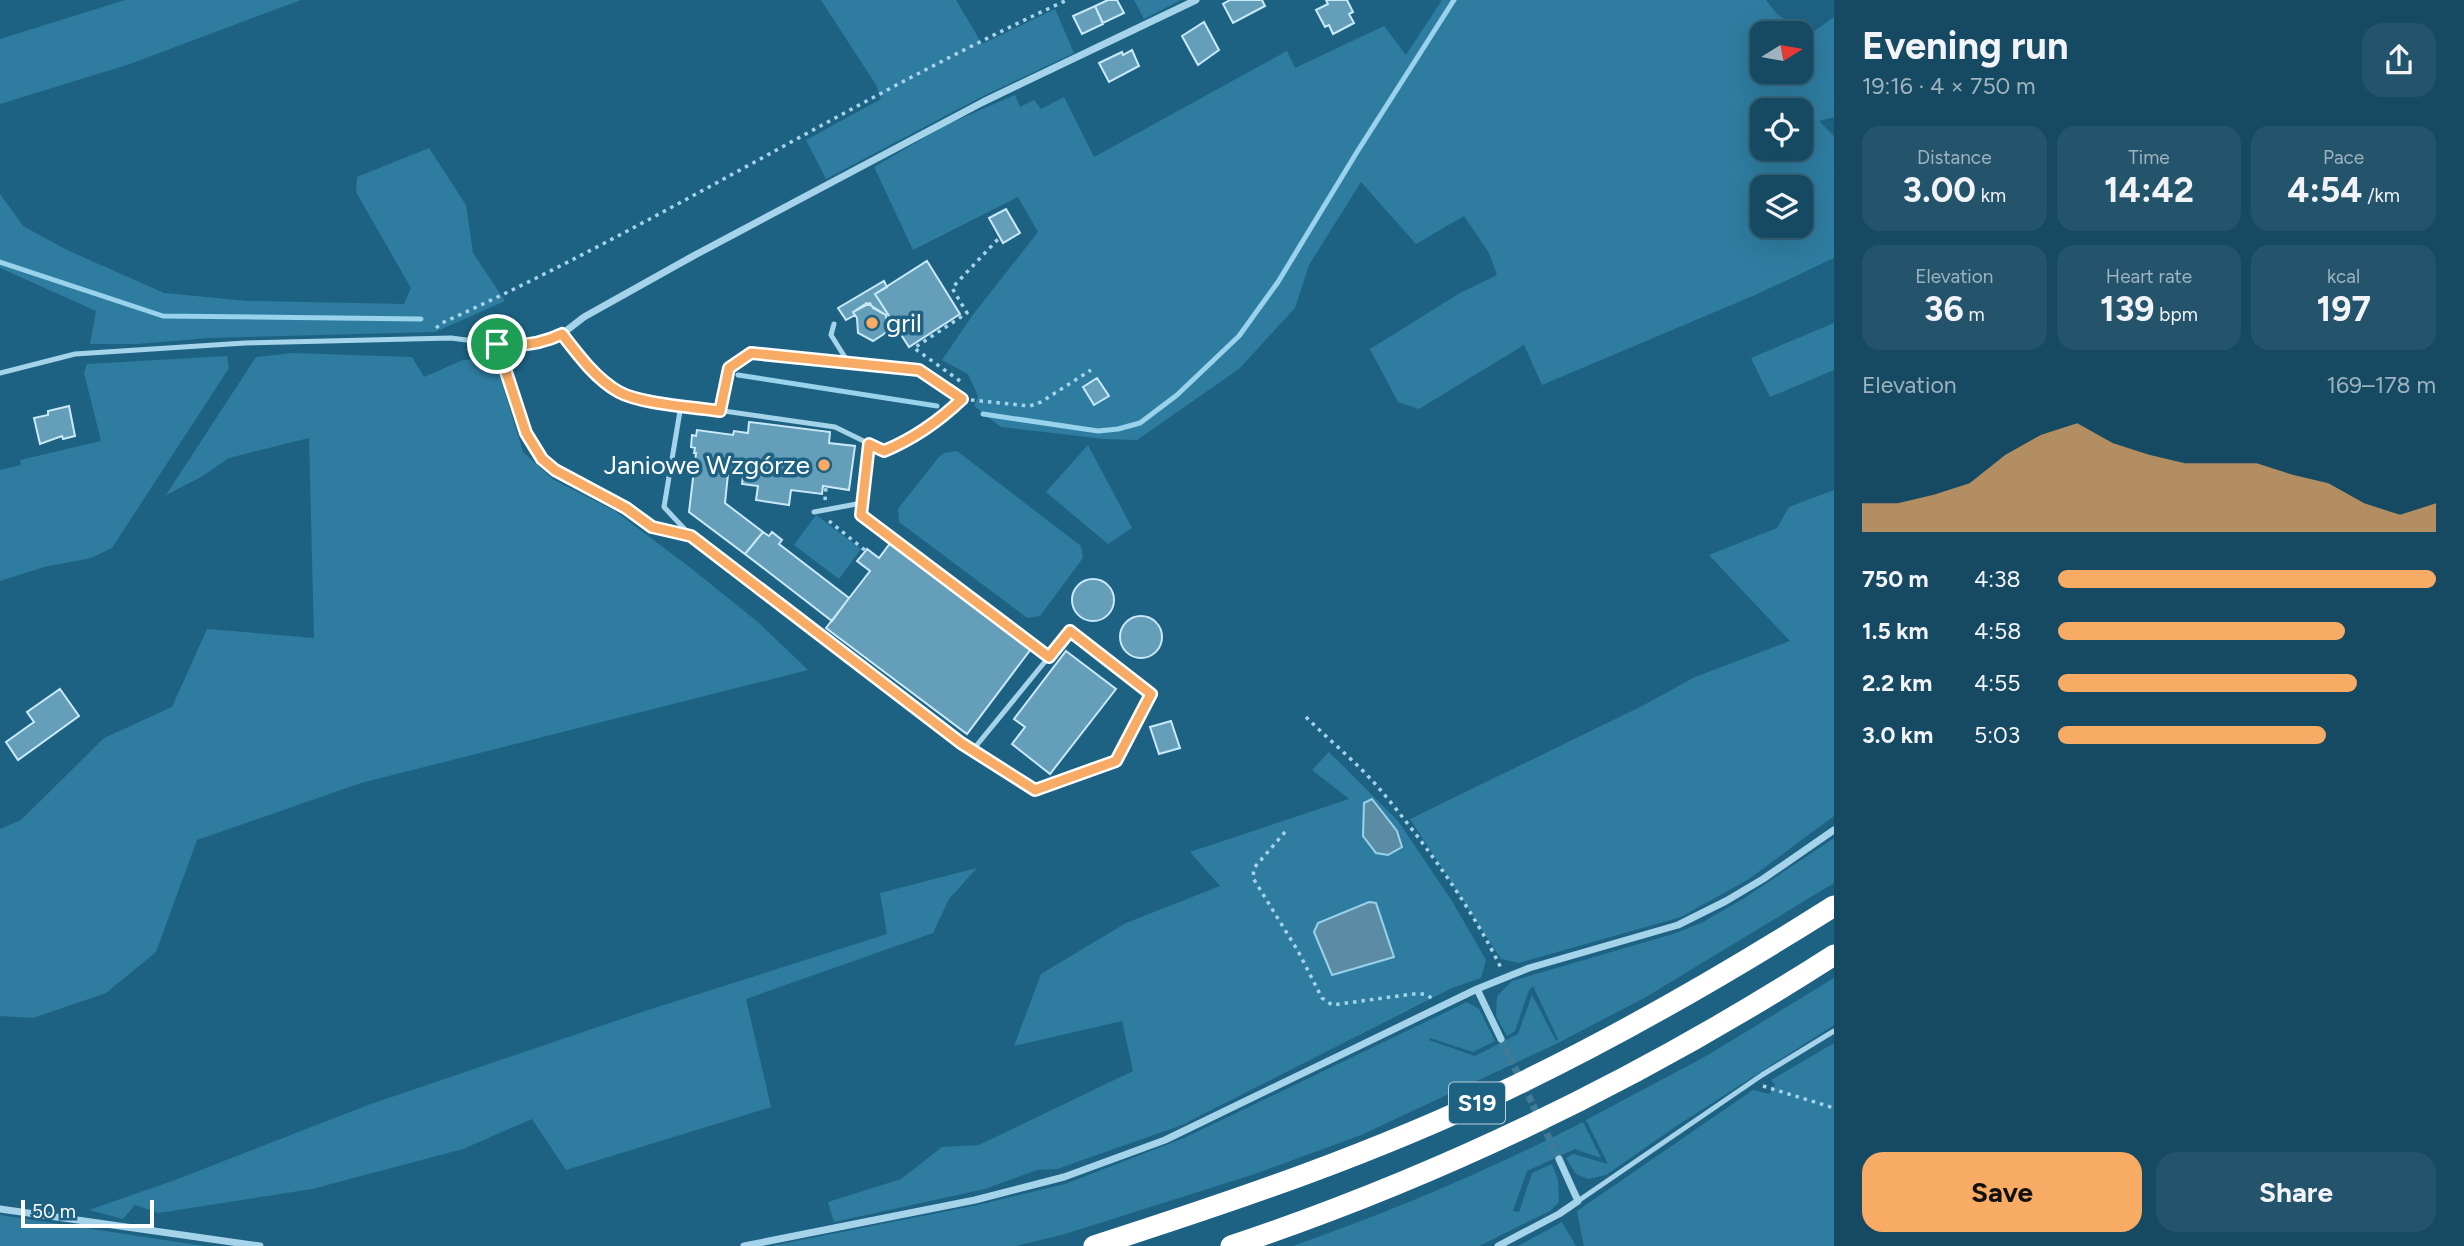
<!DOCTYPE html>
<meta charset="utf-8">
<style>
body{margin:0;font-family:Figtree,sans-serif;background:#23546b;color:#f1f3f6;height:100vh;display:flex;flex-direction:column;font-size:26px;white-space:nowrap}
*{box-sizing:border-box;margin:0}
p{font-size:23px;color:#9eb3be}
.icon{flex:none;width:38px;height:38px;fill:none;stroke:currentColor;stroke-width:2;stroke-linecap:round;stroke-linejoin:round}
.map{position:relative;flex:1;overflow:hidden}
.details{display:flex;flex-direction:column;background:#164a62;width:630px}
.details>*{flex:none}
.needle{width:46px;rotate:79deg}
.fabs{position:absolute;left:1750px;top:21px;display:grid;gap:14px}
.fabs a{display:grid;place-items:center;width:63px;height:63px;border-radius:14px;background:#164a62;box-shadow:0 7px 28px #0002,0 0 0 2px #356277;font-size:35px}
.scale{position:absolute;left:21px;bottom:18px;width:133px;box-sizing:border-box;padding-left:7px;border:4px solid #fff;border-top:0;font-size:19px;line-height:24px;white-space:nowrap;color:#fff;-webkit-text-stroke:5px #1e6283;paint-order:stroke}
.pin{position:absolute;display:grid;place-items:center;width:60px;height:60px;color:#fff;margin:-30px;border:4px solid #fff;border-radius:50%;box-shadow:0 2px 7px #0007}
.round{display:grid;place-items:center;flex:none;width:74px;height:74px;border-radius:21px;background:#23546b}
.head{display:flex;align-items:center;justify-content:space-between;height:119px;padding:0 28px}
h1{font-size:38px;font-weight:700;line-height:52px}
.stats{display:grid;grid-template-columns:repeat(3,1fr);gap:10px;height:119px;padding:7px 28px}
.stats div{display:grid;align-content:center;border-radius:18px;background:#23546b;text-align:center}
.stats b{font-size:35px;font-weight:700}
.stats small{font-size:19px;font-weight:400}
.stats p{font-size:19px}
.chart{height:196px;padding:14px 28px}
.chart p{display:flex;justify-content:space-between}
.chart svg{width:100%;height:126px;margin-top:7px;fill:#f8ab64;opacity:.7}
.action{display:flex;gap:14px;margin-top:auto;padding:14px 28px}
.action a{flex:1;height:80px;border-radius:21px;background:#f8ab64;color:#111;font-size:28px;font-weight:700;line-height:80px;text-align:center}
.action a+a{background:#23546b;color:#f1f3f6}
ul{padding:0 28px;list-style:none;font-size:23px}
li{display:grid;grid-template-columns:112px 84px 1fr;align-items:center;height:52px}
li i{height:18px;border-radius:9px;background:#f8ab64}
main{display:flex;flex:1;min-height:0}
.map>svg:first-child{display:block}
.green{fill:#2e7ca0;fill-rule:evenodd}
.water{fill:#5c8ca3;stroke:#98d2eb;stroke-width:2}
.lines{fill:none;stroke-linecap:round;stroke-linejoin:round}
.stream{stroke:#98d2eb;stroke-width:5}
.building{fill:#649eb9;stroke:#c9e9f7;stroke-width:2}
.street-tunnel{stroke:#407a96;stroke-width:7;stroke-dasharray:7 3.5;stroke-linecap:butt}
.path{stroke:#a5d4ea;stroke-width:3.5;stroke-dasharray:3.5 5;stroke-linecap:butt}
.lane{stroke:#a5d4ea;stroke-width:5}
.street{stroke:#a5d4ea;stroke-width:7}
.highway{stroke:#fff;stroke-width:21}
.route-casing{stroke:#fff;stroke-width:14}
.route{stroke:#f8ab64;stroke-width:9}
.poi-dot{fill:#f8ab64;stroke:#1e6283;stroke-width:2.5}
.labels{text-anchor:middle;stroke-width:7;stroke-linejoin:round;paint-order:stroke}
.shield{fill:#1e6283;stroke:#bcd0da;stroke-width:2}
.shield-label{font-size:24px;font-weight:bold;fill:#fff}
.poi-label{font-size:26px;fill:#fff;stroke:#1e6283;text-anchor:start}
</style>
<main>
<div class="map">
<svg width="1834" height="1246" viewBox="0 0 1834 1246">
<rect width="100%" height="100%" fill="#1e6283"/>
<path class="green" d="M125,0H301L130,64L0,104V39Z
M821,0H956L982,44L1055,9L1074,53L983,96L826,179L806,140L881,99L876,85Z
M1134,0H1181L1144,19Z
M1442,0H1766L1777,14L1809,35L1834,17V117L1819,121L1834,136V258L1755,295L1542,385L1524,345L1419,409L1398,402L1370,349L1460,293L1497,275L1489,253L1464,216L1416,244L1361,182L1309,265L1295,308L1239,369L1137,440L1104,439L1001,427L974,406L978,396L968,374L942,360L972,316L1038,232L1018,197L913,250L874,167L948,124L1015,95L1020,107L1034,100L1041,109L1064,97L1094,157L1287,51L1295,68L1384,26L1406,55ZM1762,33H1801V72H1762ZM1762,110H1801V149H1762ZM1762,187H1801V226H1762Z
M429,148L466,205L473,253L505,301L435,332L209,338L137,344H90L96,311L0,268V194L23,226L67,250L164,293L248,301L404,304L411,288L356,192L357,177Z
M1834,323V370L1770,397L1751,358Z
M293,353L412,357L424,377L463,360L490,358L498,370L523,452L554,480L615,511L692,569L759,623L808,670L361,783L197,840L156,952L106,993L33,1018L0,1016V829L21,820L104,738L172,707L207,629L314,638L309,438L229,458L201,477L166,495L256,357Z
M227,356L229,368L112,548L91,558L44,567L0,581V470L21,465L20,460L101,441L84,373L87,364Z
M1088,445L1132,528L1108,544L1046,492Z
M957,451L1081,546L1083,557L1080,562L1040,616L1027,618L1022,614L899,522L898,510L901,505L938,458L944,453Z
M1834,490V816L1749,879L1681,917L1519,963L1501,959L1410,819L1642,706L1695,677L1790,641L1709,555L1777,528L1789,507Z
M816,515L861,549L839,579L794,545Z
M1329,752L1398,821L1452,901L1486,960L1481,978L1452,988L1182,1125L1057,1169L1037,1170L985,1189L834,1222L828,1202L901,1179L942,1147L979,1145L1133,1071L1122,1021L1014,1046L1041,974L1126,923L1220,886L1190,852L1349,799L1312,770Z
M1834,838V883L1646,997L1560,1042L1361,1135L1258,1173L1065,1234L1016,1246H771L978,1205L1065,1184L1184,1138L1467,1002L1479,1009L1495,1041L1473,1052L1430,1038L1429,1040L1475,1056L1518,1034L1532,995L1556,1041L1558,1039L1533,986L1529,990L1515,1031L1507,1036L1496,1016L1497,996L1512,981L1676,933L1703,922L1743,899Z
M977,868L949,899L933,933L746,999L771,1107L566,1170L532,1119L463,1149L312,1189L159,1213L135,1205L123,1219L89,1210L175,1180L368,1105L645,1011L887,934L880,893Z
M1834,978V1025L1678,1125L1606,1175L1588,1179L1576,1174L1566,1158L1573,1154L1608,1164L1586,1120L1708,1055Z
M1834,1043V1246H1584L1577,1211L1753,1090L1769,1094L1775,1085L1771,1080Z
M1583,1122L1601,1158L1575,1149L1527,1171L1513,1211L1519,1212L1532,1173L1552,1164L1558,1180L1559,1202L1550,1211L1479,1246H1293C1392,1211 1490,1170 1583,1122Z
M0,1215L204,1246H0Z
M1562,1222L1576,1246H1518Z"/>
<path class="water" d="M1372,799L1397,831L1402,847L1388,855L1376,853L1363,836L1364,803Z
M1369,902L1376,903L1394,957L1332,975L1314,932L1318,923Z"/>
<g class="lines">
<path class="stream" d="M0,262L163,316L421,319
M738,375L937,406
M983,414L1098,431L1118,429L1140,423L1177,395L1239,336L1278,282L1357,152L1454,0"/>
</g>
<path class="building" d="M1108,0H1117L1124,13L1103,23L1095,6Z
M1230,0H1262L1265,6L1233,23L1223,4Z
M1326,0H1347L1353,12L1349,14L1354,23L1333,34L1329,25L1325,27L1316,10L1328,4Z
M1095,6L1103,24L1082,34L1073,16Z
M1204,22L1219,50L1198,65L1182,36Z
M1132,50L1139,66L1109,82L1099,63L1122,52L1123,55Z
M1006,209L1020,233L1003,243L989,218Z
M927,261L960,314L909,347L875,294Z
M884,281L887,287L875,294L893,322L887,327L886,315L873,308L870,303L853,312L855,315L846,320L838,308Z
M867,303L886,315L887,332L873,341L858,333L857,318L853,312Z
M1097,378L1109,396L1094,405L1083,387Z
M69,406L75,436L63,439L62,436L40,444L34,418L48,415V411Z
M749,422L830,432L829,443L855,446L849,490L823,486L822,494L791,490L789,505L756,500L758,486L742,484L743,476L728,474L725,503L763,532L745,554L689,512L696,453H694L695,448L691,447L692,435L696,436L697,430L733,435L734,431L748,433Z
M763,532L769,536L772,532L782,540L779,544L849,598L832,621L745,554Z
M891,542L1031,649L967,734L826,628L870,571L857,561L863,554L867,549L879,558Z
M1072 600a21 21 0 1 1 42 0a21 21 0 1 1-42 0Z
M1120 637a21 21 0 1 1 42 0a21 21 0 1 1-42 0Z
M1066,651L1116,689L1050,774L1012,744L1025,727L1014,719Z
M60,689L79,716L18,760L6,742L34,722L27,712Z
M1171,721L1180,748L1159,754L1150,727Z"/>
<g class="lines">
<path class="street-tunnel" d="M1501,1039L1559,1159"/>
<path class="path" d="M436,328L442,323C656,226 854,98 1067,0
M960,381L914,348L967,313L952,288L1000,237
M971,400L1030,406L1041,402L1091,370
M721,402L729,368L751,353L836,361
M825,500L826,487
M829,521L866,551
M1306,717C1331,742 1361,766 1383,793C1426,845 1472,908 1501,968
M1285,832L1254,868L1253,878L1298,951L1322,998L1332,1005L1413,994H1424L1434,999
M1763,1086L1834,1108"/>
<path class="lane" d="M562,334C583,363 605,389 640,399L835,427L884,451C913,439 939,421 963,399L919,370L848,362L831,335L834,324
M497,344L526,433L542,459L555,469L626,508L652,527L691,536
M0,373L75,354L245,343L451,338L505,345H527
M681,405L664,507L691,536L961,743L1035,790L1116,761L1151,694L1070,631L972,751
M869,444L861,515L1049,657
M814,512L862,503
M1578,1201L1762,1075L1834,1031"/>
<path class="street" d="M527,345L546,341L562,334L584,317L695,255L983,102L1196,0
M1501,1039L1477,989L1529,968L1678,925L1726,901L1763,879L1834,830
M0,1209L260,1246
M744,1246L975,1200L1064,1177L1165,1140L1477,989
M1498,1246L1559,1214L1578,1201L1559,1159"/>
<path class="highway" d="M1094,1246C1234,1201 1373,1154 1506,1090C1619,1036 1728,973 1834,906
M1231,1246C1444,1175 1646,1076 1834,955"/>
</g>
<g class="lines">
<g class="route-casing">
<path id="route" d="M562,334C578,355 596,379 619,392C641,404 693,407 720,411L729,368L751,353L919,370L962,399C939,421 913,439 884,451L869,444L861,515L1049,657L1070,631L1151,694L1116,761L1035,790L961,743L691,536L652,527L626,508L555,470L542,459L526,433L497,344C520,347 541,344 562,334Z"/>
</g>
<use href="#route" class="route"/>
</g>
<g class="poi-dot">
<circle cx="872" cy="323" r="7"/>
<circle cx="824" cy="465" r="7"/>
</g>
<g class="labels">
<rect class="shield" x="1449" y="1082.5" width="56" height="41" rx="5"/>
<g class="shield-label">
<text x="1477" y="1111">S19</text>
</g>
<g class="poi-label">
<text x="886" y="332">gril</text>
<text x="810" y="474" text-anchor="end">Janiowe Wzgórze</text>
</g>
</g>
</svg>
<div class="fabs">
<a><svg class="needle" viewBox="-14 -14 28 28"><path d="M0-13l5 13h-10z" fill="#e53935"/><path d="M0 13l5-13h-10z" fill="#9eb3be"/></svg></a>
<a><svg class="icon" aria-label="locate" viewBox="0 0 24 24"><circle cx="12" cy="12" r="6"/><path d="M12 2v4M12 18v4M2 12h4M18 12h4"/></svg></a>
<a><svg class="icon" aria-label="layers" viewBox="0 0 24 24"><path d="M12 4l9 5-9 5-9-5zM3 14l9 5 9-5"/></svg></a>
</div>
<div class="scale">50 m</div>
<div class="pin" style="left:497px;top:344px;background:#1e9e55"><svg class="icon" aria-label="arrive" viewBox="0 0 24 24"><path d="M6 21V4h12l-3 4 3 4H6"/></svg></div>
</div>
<section class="details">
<div class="head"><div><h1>Evening run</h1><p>19:16 · 4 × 750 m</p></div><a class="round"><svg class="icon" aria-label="share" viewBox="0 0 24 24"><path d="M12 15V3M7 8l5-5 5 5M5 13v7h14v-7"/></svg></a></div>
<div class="stats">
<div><p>Distance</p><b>3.00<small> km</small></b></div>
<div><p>Time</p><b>14:42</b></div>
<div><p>Pace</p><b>4:54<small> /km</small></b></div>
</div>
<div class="stats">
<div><p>Elevation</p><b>36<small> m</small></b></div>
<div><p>Heart rate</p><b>139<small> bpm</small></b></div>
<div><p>kcal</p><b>197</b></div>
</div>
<div class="chart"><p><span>Elevation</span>169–178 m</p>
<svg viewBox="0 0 160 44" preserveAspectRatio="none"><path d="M0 44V34L10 34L20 31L30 27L40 17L50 10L60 6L70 13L80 17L90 20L100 20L110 20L120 24L130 27L140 34L150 38L160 34V44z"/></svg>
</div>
<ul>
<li><b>750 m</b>4:38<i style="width:100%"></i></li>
<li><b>1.5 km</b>4:58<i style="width:76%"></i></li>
<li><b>2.2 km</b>4:55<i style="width:79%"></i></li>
<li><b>3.0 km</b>5:03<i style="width:71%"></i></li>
</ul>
<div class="action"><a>Save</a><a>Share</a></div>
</section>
</main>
